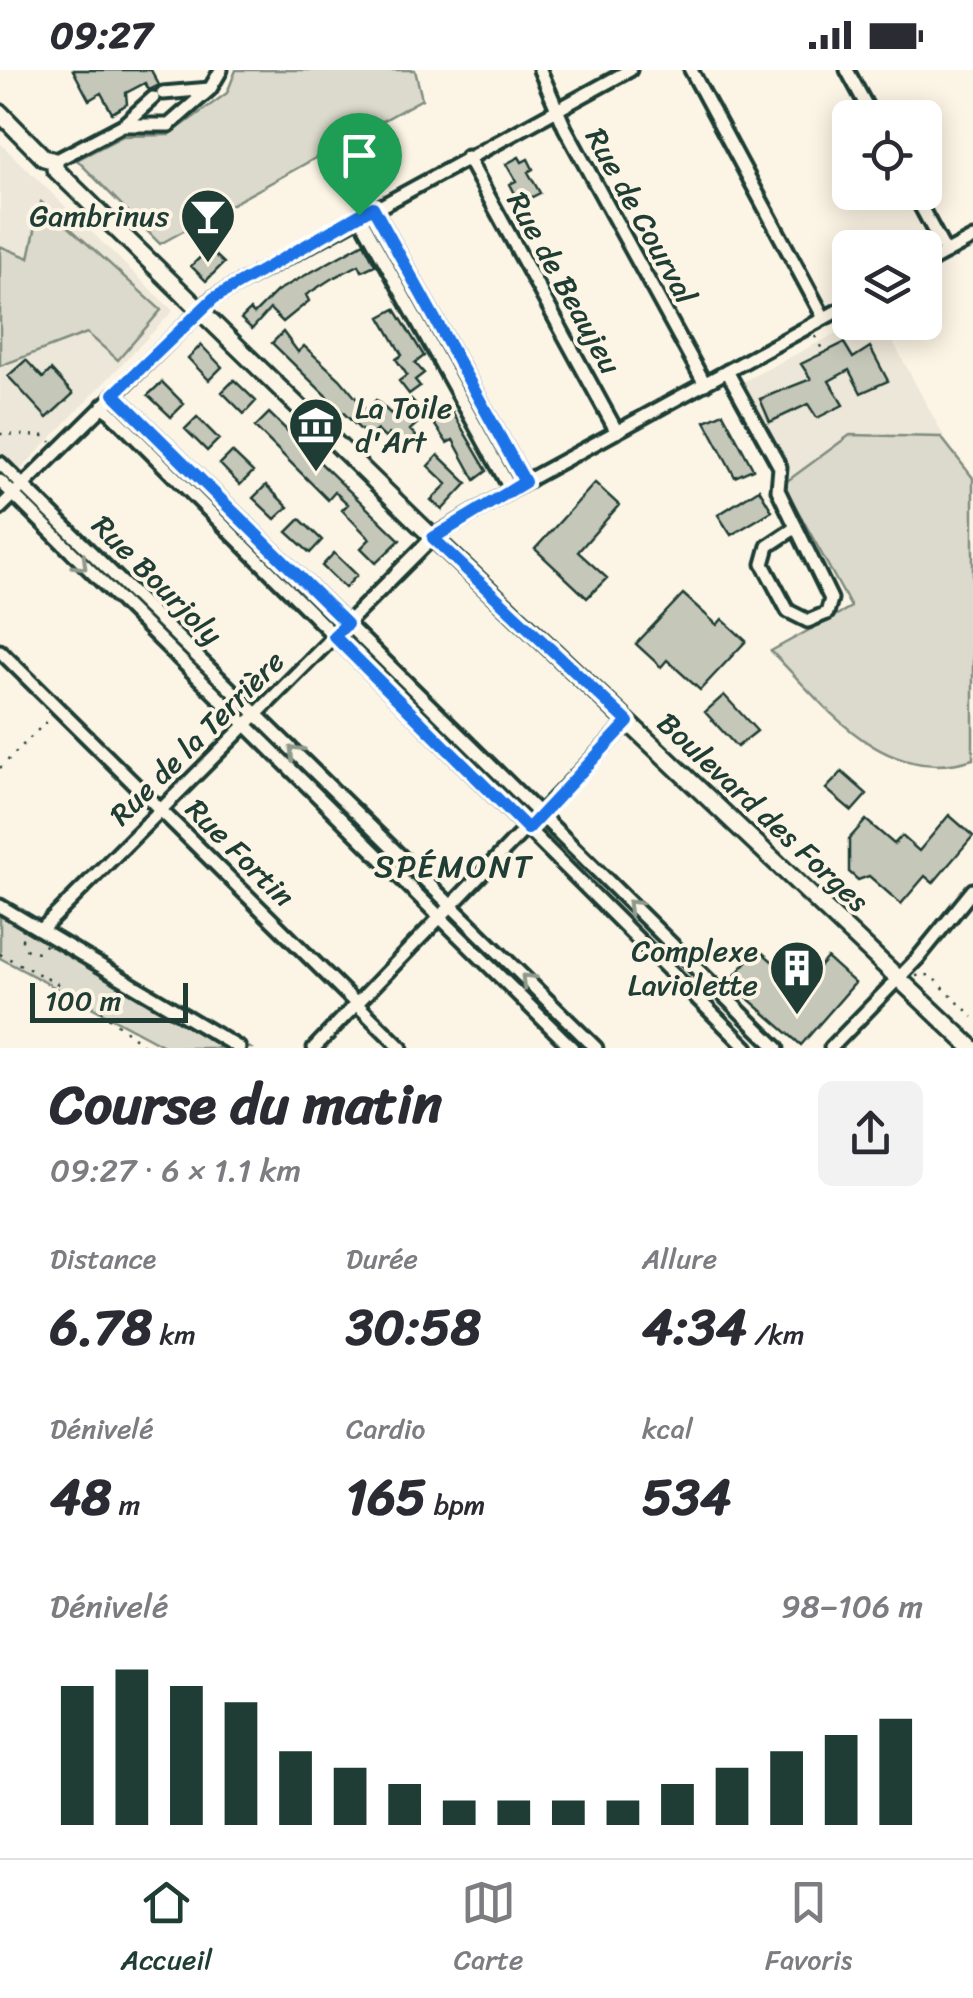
<!DOCTYPE html>
<html lang="fr">
<meta charset="utf-8">
<style>
body{margin:0;font-family:Sriracha,sans-serif;background:#f2f2f3;color:#2b2b33;height:100vh;display:flex;flex-direction:column;font-size:38px;white-space:nowrap}
*{box-sizing:border-box;margin:0}
p{font-size:32px;color:#7c7c81}
.icon{flex:none;width:55px;height:55px;fill:none;stroke:currentColor;stroke-width:2;stroke-linecap:round;stroke-linejoin:round}
.map{position:relative;height:978px;overflow:hidden}
.sheet{display:flex;flex-direction:column;background:#fff;flex:1}
.sheet>*{flex:none}
.fabs{position:absolute;left:832px;top:30px;display:grid;gap:20px}
.fabs a{display:grid;place-items:center;width:110px;height:110px;border-radius:15px;background:#fff;box-shadow:0 5px 25px #0003;font-size:50px}
.scale{position:absolute;left:30px;bottom:25px;width:158px;box-sizing:border-box;padding-left:10px;border:5px solid #1f3d34;border-top:0;font-size:28px;line-height:35px;white-space:nowrap;color:#1f3d34;-webkit-text-stroke:8px #fcf5e5;paint-order:stroke}
.pin{position:absolute;display:grid;place-items:center;width:85px;height:85px;color:#fff;margin:-102px -42px;border-radius:50% 50% 50% 0;rotate:-45deg;box-shadow:0 0 10px #0007}
.pin .icon{rotate:45deg}
.round{display:grid;place-items:center;flex:none;width:105px;height:105px;border-radius:15px;background:#f2f2f3}
.summary{display:flex;align-items:center;justify-content:space-between;height:170px;padding:0 50px}
h1{font-size:55px;font-weight:800;line-height:75px}
.figures{display:grid;grid-template-columns:repeat(3,1fr);gap:15px;height:170px;padding:10px 50px}
.figures div{display:grid;align-content:center}
.figures b{font-size:50px;font-weight:800}
.figures small{font-size:28px;font-weight:400}
.figures p{font-size:28px}
.chart{height:280px;padding:20px 50px}
.chart p{display:flex;justify-content:space-between}
.chart svg{width:100%;height:180px;margin-top:10px;stroke:#1f3d34;stroke-width:6}
.status{display:flex;justify-content:space-between;align-items:center;height:70px;padding:0 50px;background:#fff;direction:ltr}
.status svg{height:28px;fill:currentColor}
.dock{display:flex;justify-content:space-around;align-items:center;height:140px;border-top:2px solid #e1e1e2;background:#fff;font-size:28px;color:#7c7c81}
.dock a{display:grid;justify-items:center;gap:5px}
.dock .selected{color:#1f3d34}
.map>svg:first-child{display:block}
.built{fill:#ece7d8}
.green{fill:#dcdacc;stroke:#7e8c80;stroke-width:2.5}
.building{fill:#c5c7b9;stroke:#1f3d34;stroke-width:2.5}
.lines{fill:none;stroke-linecap:round;stroke-linejoin:round}
.minor-casing{stroke:#1f3d34;stroke-width:19}
.major-casing{stroke:#1f3d34;stroke-width:22}
.path{stroke:#1f3d34;stroke-width:2.5;stroke-dasharray:2.5 8;stroke-linecap:butt}
.minor{stroke:#fcf5e5;stroke-width:11}
.major{stroke:#fcf5e5;stroke-width:15}
.oneway{stroke:#8e998c}
.route-casing{stroke:#fff;stroke-width:20}
.route{stroke:#1a73e8;stroke-width:12}
.labels{text-anchor:middle;stroke-width:8;stroke-linejoin:round;paint-order:stroke}
.poi-label{font-size:30px;fill:#1f3d34;stroke:#fcf5e5;text-anchor:end}
.street-label{font-size:30px;fill:#1f3d34;stroke:#fcf5e5}
.neighbourhood-label{font-size:32px;letter-spacing:2.5px;fill:#1f3d34;stroke:#fcf5e5}
</style>
<div class="status"><b>09:27</b><svg viewBox="0 0 49 12"><path d="M0 12V9h3v3zM5 12V6h3v6zM10 12V3h3v9zM15 12V0h3v12zM26 1h20v11H26zM47 4h2v5h-2z"/></svg></div>
<div class="map">
<svg width="973" height="978" viewBox="0 0 973 978">
<rect width="100%" height="100%" fill="#fcf5e5"/>
<filter id="ink" filterUnits="userSpaceOnUse"><feTurbulence type="fractalNoise" baseFrequency=".01" numOctaves="2"/><feDisplacementMap in="SourceGraphic" scale="20" xChannelSelector="R" yChannelSelector="G"/><feConvolveMatrix kernelMatrix="1 2 1 2 8 2 1 2 1" color-interpolation-filters="sRGB"/></filter>
<g filter="url(#ink)">
<path class="built" d="M0,73L173,241L0,421Z
M856,253H883L973,421L834,389L784,421L729,319Z"/>
<path class="green" d="M236,0H415L422,29L160,174L77,90L123,66L169,65L227,23Z
M41,132L161,240L118,290L87,263L0,296V176L29,188Z
M850,365L941,367L973,408V689C884,718 826,637 771,581L851,537L783,414Z
M0,830L250,978H168L0,888Z"/>
<path class="building" d="M73,0H151L159,15L149,20L145,13L126,23L127,34L112,43L101,23L89,30Z
M519,87L522,92L528,89L533,99L528,102L540,123L520,133L510,114L516,111L506,94Z
M364,173L375,195L362,201L359,195L331,209L306,225L309,231L283,252L270,239L252,259L241,249L250,240L254,244L277,221Z
M209,179L224,193L206,211L191,196Z
M395,239L424,286L415,293L424,303L415,310L420,316L409,324L399,311L407,305L396,289L402,285L380,247Z
M283,262L298,282L304,276L340,309L366,340L376,330L391,344L411,329L426,345L410,360L416,366L404,379L389,364L385,368L377,360L369,368L272,273Z
M844,273L853,288L870,277L888,311L861,323L849,300L829,311L843,335L817,348L808,334L770,352L760,329L811,309L801,294Z
M201,275L222,297L209,310L188,288Z
M26,290L43,308L51,300L73,324L47,348L8,306Z
M234,310L256,331L244,344L222,322Z
M162,312L184,334L171,347L148,325Z
M443,336H449L487,401L475,410L453,370L447,373L428,345Z
M269,343L400,470L376,493L361,478L370,469L342,440L348,434L335,422L328,430L255,357Z
M723,343L753,399L735,407L705,351Z
M197,347L219,369L207,381L185,359Z
M232,382L253,402L240,415L220,394Z
M438,385L467,413L442,440L431,430L447,414L428,396Z
M595,413L619,435L578,482L607,508L587,528L535,479Z
M266,415L288,437L275,449L253,428Z
M759,419L772,441L731,465L718,445Z
M300,449L322,470L310,483L287,462Z
M334,483L357,505L345,518L322,496Z
M683,524L717,555L722,549L746,571L700,620L667,590L661,597L636,574Z
M724,625L757,661L737,677L705,642Z
M842,702L867,724L852,741L826,719Z
M949,745L973,766L933,813L925,806L901,834L869,806L858,810L849,802V769L866,750L894,774L902,766L919,781Z
M758,879L802,917L827,888L855,913L801,975L729,912Z"/>
<g class="lines">
<g class="minor-casing">
<path id="minor" d="M540,0L565,58L705,314
M691,0L824,248
M847,0L873,48
M163,23L210,19
M123,55L153,28
M467,87L617,362
M55,91L123,55H169L210,19L221,0
M913,122L946,183
M373,137L525,412
M359,145L511,420
M925,194L973,168
M727,301L780,397L778,420L831,529L827,543L808,551L788,541L763,494L768,476L795,458
M114,324L777,978
M103,335L747,978
M0,393L596,978
M0,411L572,978
M0,438L213,228L630,0
M0,581L401,978
M0,836L239,978
M41,860L433,467L532,408L850,234
M314,978L628,652
M831,978L917,889L973,820"/>
</g>
<g class="major-casing">
<path id="major" d="M0,43L44,88L55,91V99L419,454L972,978"/>
</g>
<path class="path" d="M815,266L824,283
M0,364L46,366L51,372
M0,698L51,647
M22 870a12 12 0 1 1 24 0a12 12 0 1 1-24 0Z
M0,884L83,927L147,978
M916,906L930,905L973,947"/>
<use href="#minor" class="minor"/>
<use href="#major" class="major"/>
</g>
<defs><path id="oneway-chevron" d="M-2-3.5L2.5 0L-2 3.5" fill="none" stroke-width="1.6" stroke-linecap="round" stroke-linejoin="round" transform="scale(2.5)"/></defs>
<g class="oneway">
<use href="#oneway-chevron" transform="translate(81 494) rotate(45)"/>
<use href="#oneway-chevron" transform="translate(295 682) rotate(-135)"/>
<use href="#oneway-chevron" transform="translate(633 836) rotate(-135)"/>
<use href="#oneway-chevron" transform="translate(527 910) rotate(-135)"/>
</g>
</g>
<g class="lines" filter="url(#ink)">
<g class="route-casing">
<path id="route" d="M373,137L525,412L433,468L628,652L528,759L334,566L347,554L114,324L214,228Z"/>
</g>
<use href="#route" class="route"/>
</g>
<defs>
<g id="bar-pin" transform="scale(2.875)"><path d="M0 17L-7.5 6A9.5 9.5 0 1 1 7.5 6Z" fill="#1f3d34" stroke="#fcf5e5"/><path d="M-6-5H6L.8 .8V4.5H3.5V6h-7V4.5H-.8V.8Z" fill="#fff"/></g>
<g id="museum-pin" transform="scale(2.875)"><path d="M0 17L-7.5 6A9.5 9.5 0 1 1 7.5 6Z" fill="#1f3d34" stroke="#fcf5e5"/><path d="M0-6L6-3V-2H-6V-3ZM-5-1h2V3h-2ZM-1-1h2V3h-2ZM3-1h2V3H3ZM-6 4H6V6H-6Z" fill="#fff"/></g>
<g id="building-pin" transform="scale(2.875)"><path d="M0 17L-7.5 6A9.5 9.5 0 1 1 7.5 6Z" fill="#1f3d34" stroke="#fcf5e5"/><path d="M-4-6H4V6H1V3H-1V6H-4ZM-2.5-4.3h1.7v1.8h-1.7ZM.8-4.3h1.7v1.8H.8ZM-2.5-1h1.7V.8h-1.7ZM.8-1h1.7V.8H.8Z" fill="#fff"/></g>
</defs>
<g fill-rule="evenodd">
<use href="#bar-pin" x="208" y="146"/>
<use href="#museum-pin" x="316" y="355"/>
<use href="#building-pin" x="797" y="898"/>
</g>
<g class="labels">
<g class="poi-label">
<text x="169" y="156">Gambrinus</text>
<text x="355" y="348" text-anchor="start">La Toile<tspan x="355" dy="34">d'Art</tspan></text>
<text x="758" y="891">Complexe<tspan x="758" dy="34">Laviolette</tspan></text>
</g>
<g class="street-label">
<text transform="translate(641 146) rotate(61)" y="10">Rue de Courval</text>
<text transform="translate(564 213) rotate(61)" y="10">Rue de Beaujeu</text>
<text transform="translate(157 510) rotate(45)" y="10">Rue Bourjoly</text>
<text transform="translate(197 668) rotate(-45)" y="10">Rue de la Terrière</text>
<text transform="translate(763 742) rotate(43)" y="10">Boulevard des Forges</text>
<text transform="translate(240 783) rotate(45)" y="10">Rue Fortin</text>
</g>
<g class="neighbourhood-label">
<text x="454" y="807">SPÉMONT</text>
</g>
</g>
</svg>
<div class="fabs">
<a><svg class="icon" aria-label="locate" viewBox="0 0 24 24"><circle cx="12" cy="12" r="6"/><path d="M12 2v4M12 18v4M2 12h4M18 12h4"/></svg></a>
<a><svg class="icon" aria-label="layers" viewBox="0 0 24 24"><path d="M12 4l9 5-9 5-9-5zM3 14l9 5 9-5"/></svg></a>
</div>
<div class="scale">100 m</div>
<div class="pin" style="left:359px;top:145px;background:#1e9e55"><svg class="icon" aria-label="arrive" viewBox="0 0 24 24"><path d="M6 21V4h12l-3 4 3 4H6"/></svg></div>
</div>
<section class="sheet">
<div class="summary"><div><h1>Course du matin</h1><p>09:27 · 6 × 1.1 km</p></div><a class="round"><svg class="icon" aria-label="share" viewBox="0 0 24 24"><path d="M12 15V3M7 8l5-5 5 5M5 13v7h14v-7"/></svg></a></div>
<div class="figures">
<div><p>Distance</p><b>6.78<small> km</small></b></div>
<div><p>Durée</p><b>30:58</b></div>
<div><p>Allure</p><b>4:34<small> /km</small></b></div>
</div>
<div class="figures">
<div><p>Dénivelé</p><b>48<small> m</small></b></div>
<div><p>Cardio</p><b>165<small> bpm</small></b></div>
<div><p>kcal</p><b>534</b></div>
</div>
<div class="chart"><p><span>Dénivelé</span>98–106 m</p>
<svg viewBox="0 0 160 44" preserveAspectRatio="none"><path d="M5 44V10M15 44V6M25 44V10M35 44V14M45 44V26M55 44V30M65 44V34M75 44V38M85 44V38M95 44V38M105 44V38M115 44V34M125 44V30M135 44V26M145 44V22M155 44V18"/></svg>
</div>
</section>
<nav class="dock">
<a class="selected"><svg class="icon" aria-label="home" viewBox="0 0 24 24"><path d="M3 11l9-7 9 7M6 9v11h12V9"/></svg>Accueil</a>
<a><svg class="icon" aria-label="map" viewBox="0 0 24 24"><path d="M3 6l6-2 6 2 6-2v14l-6 2-6-2-6 2zM9 4v14M15 6v14"/></svg>Carte</a>
<a><svg class="icon" aria-label="saved" viewBox="0 0 24 24"><path d="M7 4h10v16l-5-4-5 4z"/></svg>Favoris</a>
</nav>
